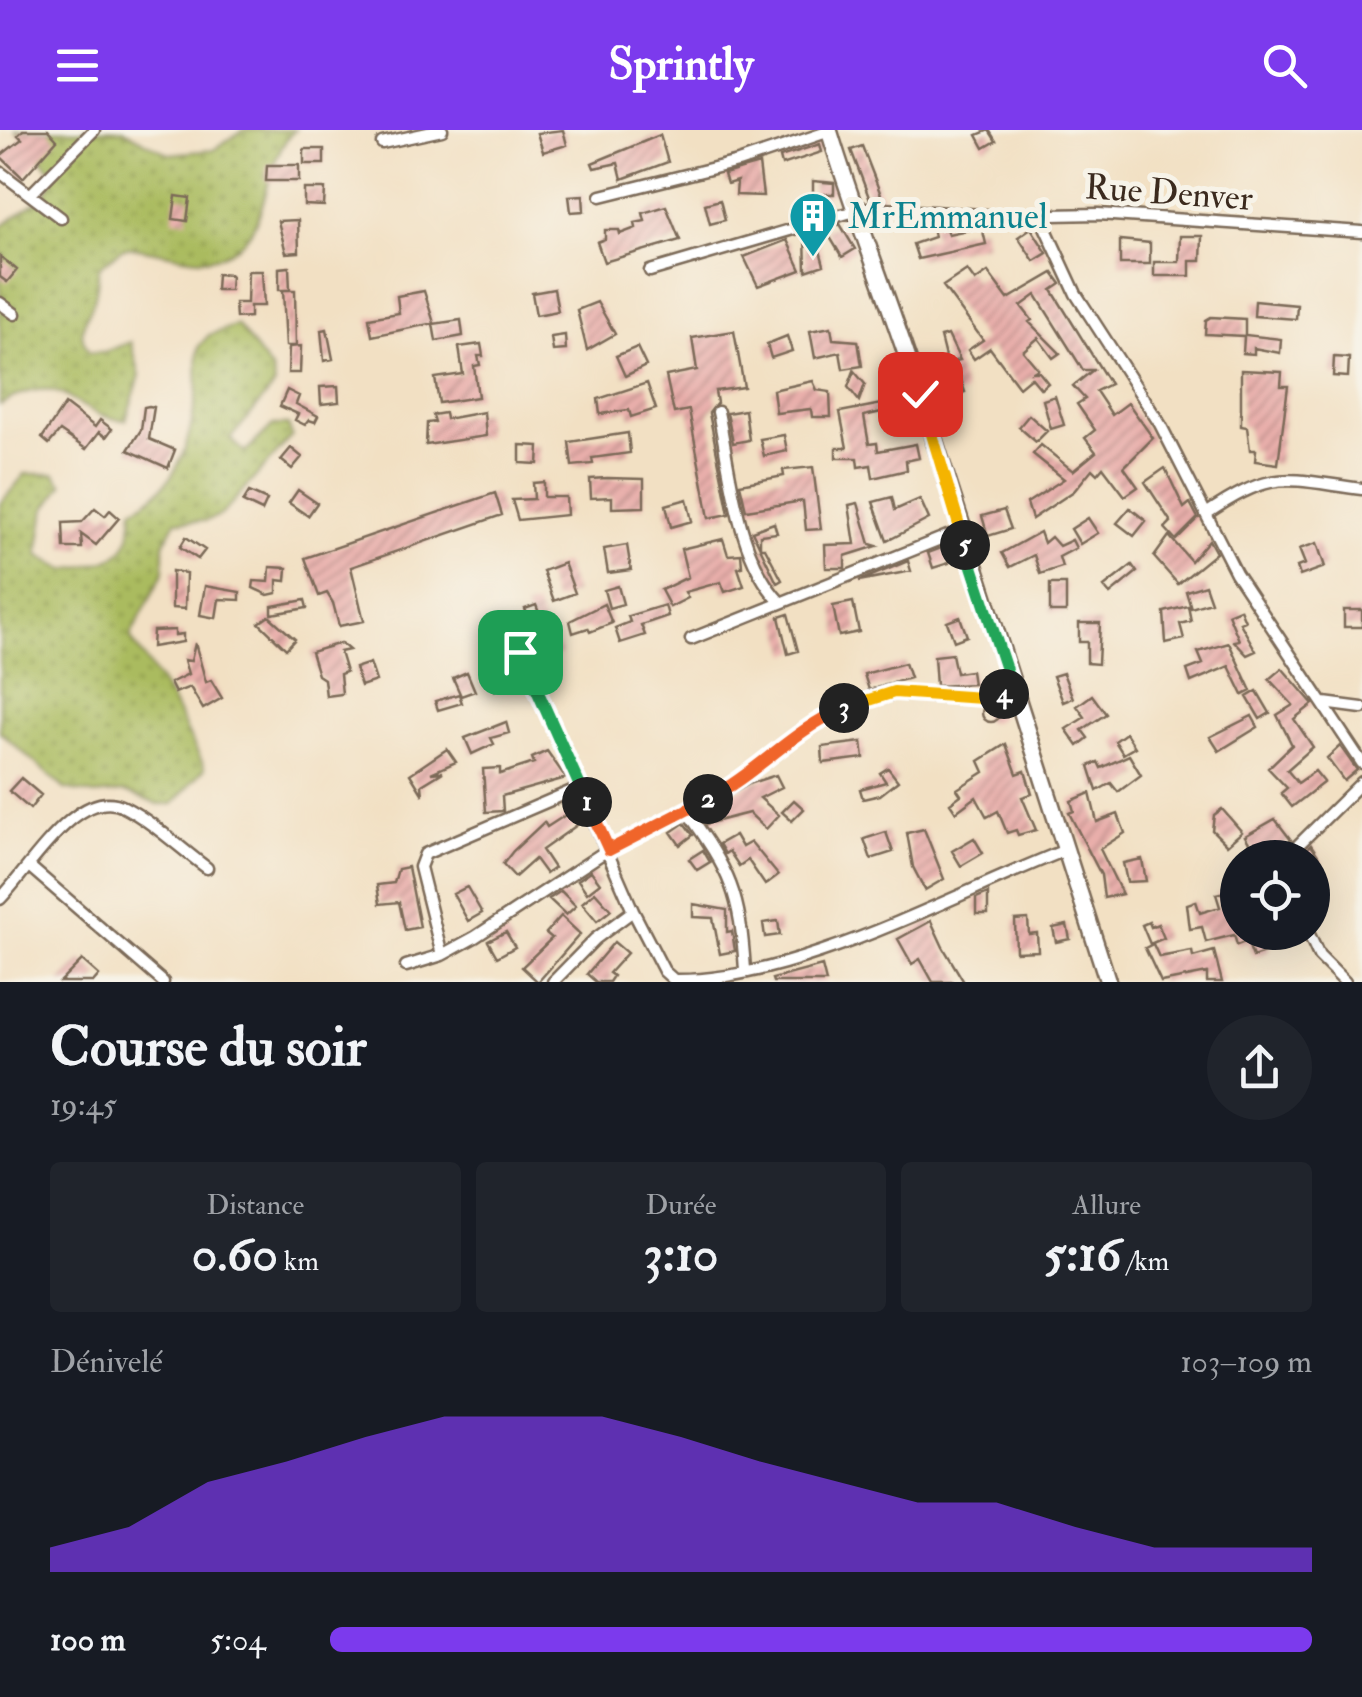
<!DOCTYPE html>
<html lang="fr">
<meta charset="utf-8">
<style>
body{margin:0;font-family:"IM FELL Double Pica",serif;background:#20242c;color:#f1f3f6;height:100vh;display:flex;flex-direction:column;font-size:38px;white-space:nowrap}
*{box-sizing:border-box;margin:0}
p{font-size:32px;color:#9ea1a6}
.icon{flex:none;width:55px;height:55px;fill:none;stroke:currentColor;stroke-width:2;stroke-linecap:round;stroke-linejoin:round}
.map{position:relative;height:852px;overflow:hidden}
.details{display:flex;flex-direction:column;background:#171b24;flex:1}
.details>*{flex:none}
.fabs{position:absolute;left:1220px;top:710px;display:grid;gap:20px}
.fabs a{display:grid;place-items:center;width:110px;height:110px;border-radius:50%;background:#171b24;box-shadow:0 10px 40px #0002;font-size:50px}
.pin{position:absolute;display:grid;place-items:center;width:85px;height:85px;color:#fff;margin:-42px;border-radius:20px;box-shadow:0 5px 15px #0006}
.km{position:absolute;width:50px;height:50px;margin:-25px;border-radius:50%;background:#222;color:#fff;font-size:28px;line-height:50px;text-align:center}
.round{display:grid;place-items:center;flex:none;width:105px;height:105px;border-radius:52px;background:#20242c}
.overview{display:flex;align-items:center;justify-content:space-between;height:170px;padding:0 50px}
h1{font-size:55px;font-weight:700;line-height:75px}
.metrics{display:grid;grid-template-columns:repeat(3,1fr);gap:15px;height:170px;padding:10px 50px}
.metrics div{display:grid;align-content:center;border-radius:10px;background:#20242c;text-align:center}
.metrics b{font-size:50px;font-weight:700}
.metrics small{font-size:28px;font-weight:400}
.metrics p{font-size:28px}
.chart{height:280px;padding:20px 50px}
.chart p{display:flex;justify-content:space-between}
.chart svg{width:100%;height:180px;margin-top:10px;fill:#7c3aed;opacity:.7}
ul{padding:0 50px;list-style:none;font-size:32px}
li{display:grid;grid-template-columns:160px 120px 1fr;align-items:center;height:75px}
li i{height:25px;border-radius:12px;background:#7c3aed}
header{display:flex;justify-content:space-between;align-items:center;height:130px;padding:0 50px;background:#7c3aed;color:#fff;font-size:45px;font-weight:700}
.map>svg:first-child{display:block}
.grass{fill:url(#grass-dots);stroke:#72723e;stroke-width:2.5}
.building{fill:url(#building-hatch)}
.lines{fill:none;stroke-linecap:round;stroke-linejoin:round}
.street-casing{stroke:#7b6a58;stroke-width:15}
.secondary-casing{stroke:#7b6a58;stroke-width:20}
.street{stroke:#fff;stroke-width:10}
.secondary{stroke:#fff;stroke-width:15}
.split-1-casing{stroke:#fff;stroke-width:20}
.split-2-casing{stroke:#fff;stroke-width:20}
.split-3-casing{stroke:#fff;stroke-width:20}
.split-4-casing{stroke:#fff;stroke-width:20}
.split-5-casing{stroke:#fff;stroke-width:20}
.split-6-casing{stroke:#fff;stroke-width:20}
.split-1{stroke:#22a559;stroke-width:12}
.split-2{stroke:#f0652b;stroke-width:12}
.split-3{stroke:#f0652b;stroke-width:12}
.split-4{stroke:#f5b400;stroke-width:12}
.split-5{stroke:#22a559;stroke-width:12}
.split-6{stroke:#f5b400;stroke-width:12}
.labels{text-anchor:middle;stroke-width:10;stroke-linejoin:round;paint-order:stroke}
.street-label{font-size:35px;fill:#3b2a1e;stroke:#f7f3e8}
.culture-label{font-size:35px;fill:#0d838f;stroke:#f7f3e8;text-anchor:start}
</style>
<header><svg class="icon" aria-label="menu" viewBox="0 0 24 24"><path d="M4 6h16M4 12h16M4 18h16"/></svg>Sprintly<svg class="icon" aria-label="search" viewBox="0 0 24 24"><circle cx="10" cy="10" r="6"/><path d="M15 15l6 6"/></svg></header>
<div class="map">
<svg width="1362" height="852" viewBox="0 0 1362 852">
<defs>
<pattern id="grass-dots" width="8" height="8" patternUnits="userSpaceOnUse" patternTransform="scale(2.5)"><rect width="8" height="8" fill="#aabb5f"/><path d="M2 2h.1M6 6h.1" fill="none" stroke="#8c984e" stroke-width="1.8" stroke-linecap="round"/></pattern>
<pattern id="building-hatch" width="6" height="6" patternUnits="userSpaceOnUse" patternTransform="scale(2.5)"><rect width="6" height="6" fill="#e9afab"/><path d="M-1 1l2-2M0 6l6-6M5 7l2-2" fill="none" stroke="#be8f8b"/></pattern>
</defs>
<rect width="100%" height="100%" fill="#f7f3e8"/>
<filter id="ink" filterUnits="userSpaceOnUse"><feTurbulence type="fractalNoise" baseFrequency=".01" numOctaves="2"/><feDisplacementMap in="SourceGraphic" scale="20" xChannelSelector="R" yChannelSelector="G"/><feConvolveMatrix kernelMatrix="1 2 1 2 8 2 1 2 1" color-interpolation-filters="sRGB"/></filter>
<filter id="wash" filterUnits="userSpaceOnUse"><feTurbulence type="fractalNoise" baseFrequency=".0048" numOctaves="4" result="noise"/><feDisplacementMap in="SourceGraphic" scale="40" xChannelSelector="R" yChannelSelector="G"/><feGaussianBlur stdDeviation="2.25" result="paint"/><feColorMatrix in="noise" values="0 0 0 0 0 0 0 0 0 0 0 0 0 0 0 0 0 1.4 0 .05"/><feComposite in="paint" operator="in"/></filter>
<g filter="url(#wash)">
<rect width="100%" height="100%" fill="#f2e0c3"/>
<path class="grass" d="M16,0H123L169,24L213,20L244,0H295C257,34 276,111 216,127C188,135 153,115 123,118L99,137C98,147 97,160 94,170C86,192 75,199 89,222H104L131,212L140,245L126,290C71,288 64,234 0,275V98L45,65L55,45Z
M237,195L272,241L275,255L230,309L245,322L273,295H288L292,306L221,385L205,391H176L164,414V441L130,507L171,569L205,638L173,674H158L125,662L95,665L65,659L0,602V374L25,344H55L63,355L45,379L38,425L65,440C111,430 131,433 133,379C181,354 189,314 197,262C199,247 195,232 199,216L209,205Z"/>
<g id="blocks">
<path class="building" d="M23,0H48L57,10L23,48L0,26L22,9L18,5Z
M563,0L567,15L543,22L537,3Z
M989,0L996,11L984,18L977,5Z
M660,5L668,32L622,49L618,33L594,38L592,33Z
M820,14L822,22L782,35L780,27Z
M862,16L883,70H870L851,20Z
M304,19H324V34H304Z
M759,34L763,66L736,65L737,51L727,54L724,44Z
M267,35H299V51H266Z
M813,51L834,53V64H825L824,72H813Z
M304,59H325L324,76L304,75Z
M583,65L584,81L571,82L569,66Z
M176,66L190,68L187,91L173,89Z
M720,70L725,90L710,94L705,74Z
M666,76L680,110L604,132L597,112L605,109V100H619L620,104L636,98L635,93L645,91L643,83Z
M298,90L299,122L286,123L278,91Z
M943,91L948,104L982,97L986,114L918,129L913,114L934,107L931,94Z
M840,94L855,119L842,127L825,99Z
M1031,98L1047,123L1034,131L1018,107Z
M815,102L824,135L806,141L805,105Z
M1180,106H1202L1201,131H1190V146H1154V132H1179Z
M787,110L801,140L758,156L744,127Z
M1120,110L1150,113V134H1120Z
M0,126L17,140L7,152L0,147Z
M289,137L290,160H279V138Z
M967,140L975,151L988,142L1008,169L1053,143L1061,154L1052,160L1110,254L1096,261L1112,285L1128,273L1153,308L1124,337L1138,357L1125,366L1103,337L1097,344L1092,339L1074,361L1032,389L1027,373L1064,349L1033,324L1041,315L1073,341L1096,322L1085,308L1095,300L1077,274L1085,269L1073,256L1093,240H1083L1036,165L1021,176L1032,190L1029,192L1060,223L1053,228L1038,208L1023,221L1038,239L1033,242H1039L1048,253L1041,259L1031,247L1019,257L990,218L974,229L968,220L983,210L943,156Z
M248,141H262L264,176H250V187L236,188L235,173H247Z
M217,144L231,145L230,160H216Z
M554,159L558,181L536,185L532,163Z
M283,160H295L296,216H286Z
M424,161L434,193L372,206L369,188L399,183L397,166Z
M1255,171L1297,175L1296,189L1254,186Z
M597,172L615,204L587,220L577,180Z
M1211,187L1245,189V205L1281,209L1280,223L1254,218V224L1243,223L1244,206L1205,204L1206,190Z
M461,190L463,206L436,211L433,194Z
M831,197L833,209L858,211L862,236L843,239L840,222L815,228L810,201Z
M327,199L333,229L324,231L321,200Z
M734,201L744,257L715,261L717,273L709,283L729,384L709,388L689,280L674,283L666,246L697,240L692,208Z
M565,205L566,220L553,221L551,207Z
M948,205L960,230L955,231L965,262L949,268L942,245L949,243L940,207Z
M787,206L792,221L771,228L767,214Z
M481,214L483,226H478L480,235L474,236L478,267L439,273L435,248L463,244L459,217Z
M301,216L300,243H288L289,217Z
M637,217L646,236L625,246L616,226Z
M1334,227L1349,228L1348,247L1333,246Z
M1241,240L1282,242L1281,256H1288L1278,334L1255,331L1256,320H1250L1247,297L1241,296Z
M854,241L865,254L859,271L848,257Z
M813,251L817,260L830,262L831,287H812L811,279L776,283L773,260Z
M647,253L656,279L631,287L629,280L600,284L598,269Z
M338,256L339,272L321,274L320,257Z
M287,260L299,266L296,274L318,286L315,292L309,290L305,295L295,290L298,284L280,276Z
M1055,266L1064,295L1051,299L1043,270Z
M892,272L894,279L864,286L869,314L877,313L878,321L916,314L919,328L906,331L907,340L873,348L871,335L858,337L857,328H836V318H847L840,282Z
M65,274L95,297L100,290L112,299L106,307L99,302L86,319L60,301L49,314L42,308Z
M149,276L154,277L149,309L175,320L168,338L128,320L141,300L144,277Z
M745,280L749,310L733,313L727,283Z
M484,282L486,306L426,315L427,293L435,292L433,285L445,283L446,289Z
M898,283L902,297L888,300L884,286Z
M1029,285L1047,301L1036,312L1019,297Z
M628,303L630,323L592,328L593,334L572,336L569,312Z
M784,305L787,321L764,326L760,309Z
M520,315L539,316L538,334L520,333Z
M291,318L302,327L292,339L281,330Z
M813,337L821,399L806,400L803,371L746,380L740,354L784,346L783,340Z
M1165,338L1184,378L1190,373L1198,388L1176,410L1165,398L1171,392L1145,352Z
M607,348L644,349V377L612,378V367L591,368L590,349Z
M544,352V367H566L567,385L518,390L512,370L534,369L533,353Z
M298,360L317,373L308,386L289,373Z
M249,362L267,370L262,381L243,372Z
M495,363L502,385L351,437L364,491L339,496L333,473L327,463L319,466L305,428Z
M892,367L895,380L920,369L929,389L887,411L873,372Z
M687,369L692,391L671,397L666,375Z
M858,373L870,414L877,416L845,426V438H826L825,415L855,414L849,375Z
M95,378L105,386L110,380L119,388L96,415L81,404L82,418H64L63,393L82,392Z
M1130,378L1146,391L1134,406L1117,393Z
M1004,380L1011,399L988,406L982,386Z
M1088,388L1098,403L1080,414L1071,399Z
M774,393L777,403L760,405V418H765L782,450L777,453L752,401Z
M1040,402L1044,413L1051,407L1059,416L1072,410L1076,418L1059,427L1062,437L1040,444L1034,425L1010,437L1002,423Z
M1169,406L1191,431L1209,410L1216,423L1178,454L1154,427Z
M186,407L205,420L198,429L180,417Z
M723,409L728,425L741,424L742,437L738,438L744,456L725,462L721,452L685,462L688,468L670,477L661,460L688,447L681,419Z
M1317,413L1325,437L1300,446L1297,437L1305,434L1299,419Z
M627,415L631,440L608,443L604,419Z
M944,417L949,433L933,438L928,423Z
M908,431L911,441L859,451Z
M564,433L575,463L554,471L543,441Z
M1132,435L1137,442L1110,464L1104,457Z
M270,437L287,438L286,451L277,450V463L268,465L253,458L254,451L269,452Z
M172,441L186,443L185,479L172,478Z
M1050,454H1066V482H1050Z
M1205,455L1211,472L1191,478L1186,461Z
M205,456L240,462V470L219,469L216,488L200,485Z
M618,456L623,474L609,478L604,460Z
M305,470L307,478L272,484V476Z
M853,472L859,502L839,506L833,476Z
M604,474L612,493L590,502L588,498L573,503L570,491Z
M536,475L552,517L557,515L561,524L546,531L525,479Z
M665,475L668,486L641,495L645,505L620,513L615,498L630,492L628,486Z
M1188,476L1191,491L1180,494L1184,509L1166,513L1164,482Z
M1240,479L1245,491L1240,493L1256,521L1247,525L1234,511L1239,510L1228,484Z
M1344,480H1362V497H1344Z
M788,484L798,521L788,524L779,487Z
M269,486L295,509L286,519L259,493Z
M960,487L967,506L954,511L947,492Z
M1079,493H1100L1098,534L1087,533V512H1079Z
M175,500V505L183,504V512L152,517L153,501Z
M195,513L206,552L211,550L222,568L203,579L190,557L175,563L170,553L188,544L184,530L191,531Z
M341,513L349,520L340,522L346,542L340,544L342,564L326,566L324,549L318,545L311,522Z
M1229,513L1251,561L1243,565L1229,536L1191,552L1187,540L1203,534L1198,522Z
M511,521L522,549L495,560L490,548L505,542L498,527Z
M952,524L956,543L971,541L973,554L936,556L934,526Z
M370,533L376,551L361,556L355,538Z
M905,533L910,548L869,560L864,544Z
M1282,538L1313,574L1294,589L1313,617L1287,640L1298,653L1315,641L1324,652L1292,677L1281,663L1287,658L1268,638L1292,615L1277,585L1293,575L1269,549Z
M467,542L475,561L461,566L453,548Z
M1063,543L1073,568L1063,572L1053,546Z
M1257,561L1270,583L1260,589L1247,567Z
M459,564L462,573L438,580L435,571Z
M1092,565L1106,584L1082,600L1088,608L1078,616L1066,599L1085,587L1077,576Z
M982 583a9 9 0 1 1 18 0a9 9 0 1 1-18 0Z
M1252,586L1258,597L1219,621L1210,607Z
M506,592L509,603L491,608L494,614L472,624L465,608Z
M1126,603L1135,617L1123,624L1115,611Z
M862,612L864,628L823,633L822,617Z
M1006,614L1017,644L1025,641L1032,664L1022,667L1036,700L1018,705L1016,700L1007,703L998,681L987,687L976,667L956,682L950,673L961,665L957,659L984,642L979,631Z
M1340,616L1357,640L1344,651L1327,628Z
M447,619L456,632L431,643L443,642L422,655L423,665L410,644Z
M547,621L566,648L502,666L503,681L486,682L483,639L500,638V644L534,633L532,628Z
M1129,625L1141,645L1118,662L1111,653L1097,661L1089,636L1098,632L1101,638Z
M888,638L898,651L880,665L863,669L860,659L886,652L880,643Z
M776,645L782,657L760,668L779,685L766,699L749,683L706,694L699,683L751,653Z
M21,648L41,665L30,679L9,661Z
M1090,663L1097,692L1118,684L1125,703L1100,719L1122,764L1104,768L1101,745L1069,683L1074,681L1071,671Z
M794,670L804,679L792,691L782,682Z
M578,677L584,690L542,720L554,738L546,744L535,729L515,747L503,734L513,721L544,692L547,697Z
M1222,679L1242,702L1227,715L1212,700L1214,685Z
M1275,689L1291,710L1272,721L1269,715L1255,723L1245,706Z
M684,693L693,705L680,715L671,702Z
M924,699L944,749L925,760L913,737L907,703Z
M886,702L893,722L871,729L864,709Z
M735,705L742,717L751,712L778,745L765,755L748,730L739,736L729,721L725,724L719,714Z
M974,708L983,723L961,736L952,721Z
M1311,715L1323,733L1315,739L1323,754L1312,760V728L1299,726Z
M703,720L710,732L697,740L689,729Z
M1142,729L1146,751L1127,752L1123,733Z
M408,737L420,797L405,800L399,772L380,774L377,755L394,753L398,739Z
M591,741L600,753L587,763L578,750Z
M467,757L482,783L468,791L453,764Z
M1238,759V802H1268L1259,807L1265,806L1270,821L1253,827L1247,811L1237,815L1234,805L1206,812L1202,797L1190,799L1187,774L1196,771L1200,783L1220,777L1216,764Z
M561,761L576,776L566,785L549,769Z
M595,762L611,780L597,791L582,773Z
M988,763V784H976V768Z
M693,774L727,780V802L732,801L735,821L720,824L713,788L693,787Z
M561,786L580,804L538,852L522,837L552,808L546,803Z
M1028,789L1029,804L1037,803L1038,821L1016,822L1015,790Z
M778,791L780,805L765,807L763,793Z
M931,791L943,817L964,852H933L920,829L912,834L898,809Z
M1149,792L1151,797L1158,794L1164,808L1150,814L1142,795Z
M1067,795L1070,809L1056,812L1053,798Z
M506,802L515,817L497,827L488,811Z
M614,812L627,823L609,843L613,846L609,852H596L587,844Z
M1153,814L1159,827L1192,821L1193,827L1214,821L1222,852H1207V843L1161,852L1145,818Z
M82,830L99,845L93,852H60Z
M822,836L826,852H773L772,849Z"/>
</g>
</g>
<g filter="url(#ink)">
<use href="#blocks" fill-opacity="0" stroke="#7b6a58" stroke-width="2.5"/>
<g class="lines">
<g class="street-casing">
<path id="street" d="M382,13L442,0
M0,42L61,88
M32,63L94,0
M601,66L738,32L830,1
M1040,86L1076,164L1160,294L1236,443L1362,633
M650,141L865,78L1000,86L1098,84L1362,102
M0,173L15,184
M718,282C731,342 736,426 780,472
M1206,384C1275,338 1284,349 1362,359
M691,509L960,401
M520,522L633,781L664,841L674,850C797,852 952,764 1066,720
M1324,573L1362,578
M686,680C731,743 740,763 745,840
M1285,728L1362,652
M30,737L163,852
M0,769C29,740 79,654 124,677C153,692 180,718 207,738
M1308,802L1319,826L1345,852
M442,825L420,737L425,724L581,657
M406,836L442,825L475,807L609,719L736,654L805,599L839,579L894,563L982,568L1013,561
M553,852L595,809L633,781"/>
</g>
<g class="secondary-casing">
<path id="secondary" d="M829,0C856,90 892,177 920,266C983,461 1046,657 1108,852"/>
</g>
<use href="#street" class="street"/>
<use href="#secondary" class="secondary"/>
</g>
</g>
<g class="lines" filter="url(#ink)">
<g class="split-1-casing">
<path id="split-1" d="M520,522L587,672"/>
</g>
<g class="split-2-casing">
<path id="split-2" d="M587,672L609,720L708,669"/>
</g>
<g class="split-3-casing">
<path id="split-3" d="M708,669C757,643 793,600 844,578"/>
</g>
<g class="split-4-casing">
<path id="split-4" d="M844,578L894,562L982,568L1004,564"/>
</g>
<g class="split-5-casing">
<path id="split-5" d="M965,415L1013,561L1004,564"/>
</g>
<g class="split-6-casing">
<path id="split-6" d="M920,264L965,415"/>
</g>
<use href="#split-1" class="split-1"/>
<use href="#split-2" class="split-2"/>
<use href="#split-3" class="split-3"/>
<use href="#split-4" class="split-4"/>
<use href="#split-5" class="split-5"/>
<use href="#split-6" class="split-6"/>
</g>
<defs>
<g id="building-pin" transform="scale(2.5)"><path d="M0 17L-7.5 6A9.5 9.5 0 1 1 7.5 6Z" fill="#0f9aa8" stroke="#f7f3e8"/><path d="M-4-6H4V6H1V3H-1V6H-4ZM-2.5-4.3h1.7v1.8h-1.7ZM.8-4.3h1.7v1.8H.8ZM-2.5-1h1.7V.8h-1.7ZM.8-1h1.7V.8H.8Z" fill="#fff"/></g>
</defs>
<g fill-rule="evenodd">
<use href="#building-pin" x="813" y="86"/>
</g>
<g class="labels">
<g class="street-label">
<text transform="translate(1169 62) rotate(4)" y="12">Rue Denver</text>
</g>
<g class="culture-label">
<text x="848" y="98">MrEmmanuel</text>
</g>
</g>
</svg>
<div class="fabs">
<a><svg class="icon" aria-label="locate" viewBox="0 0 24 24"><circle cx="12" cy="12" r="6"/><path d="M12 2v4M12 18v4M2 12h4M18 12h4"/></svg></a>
</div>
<div class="pin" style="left:520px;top:522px;background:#1e9e55"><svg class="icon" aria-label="arrive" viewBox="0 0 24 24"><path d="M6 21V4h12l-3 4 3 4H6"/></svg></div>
<div class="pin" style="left:920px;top:264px;background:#d93025"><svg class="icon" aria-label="check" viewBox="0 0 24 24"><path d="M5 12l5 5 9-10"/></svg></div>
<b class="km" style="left:587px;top:672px">1</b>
<b class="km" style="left:708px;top:669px">2</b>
<b class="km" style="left:844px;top:578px">3</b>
<b class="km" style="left:1004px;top:564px">4</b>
<b class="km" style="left:965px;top:415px">5</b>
</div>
<section class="details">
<div class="overview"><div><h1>Course du soir</h1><p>19:45</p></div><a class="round"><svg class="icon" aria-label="share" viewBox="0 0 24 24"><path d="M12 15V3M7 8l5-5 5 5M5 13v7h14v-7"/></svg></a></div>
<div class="metrics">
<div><p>Distance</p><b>0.60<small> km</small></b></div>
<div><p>Durée</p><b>3:10</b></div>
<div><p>Allure</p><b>5:16<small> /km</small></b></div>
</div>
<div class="chart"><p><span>Dénivelé</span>103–109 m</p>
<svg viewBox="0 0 160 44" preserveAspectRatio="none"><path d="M0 44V38L10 33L20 22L30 17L40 11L50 6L60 6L70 6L80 11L90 17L100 22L110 27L120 27L130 33L140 38L150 38L160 38V44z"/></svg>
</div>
<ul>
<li><b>100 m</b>5:04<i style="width:100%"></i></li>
</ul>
</section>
